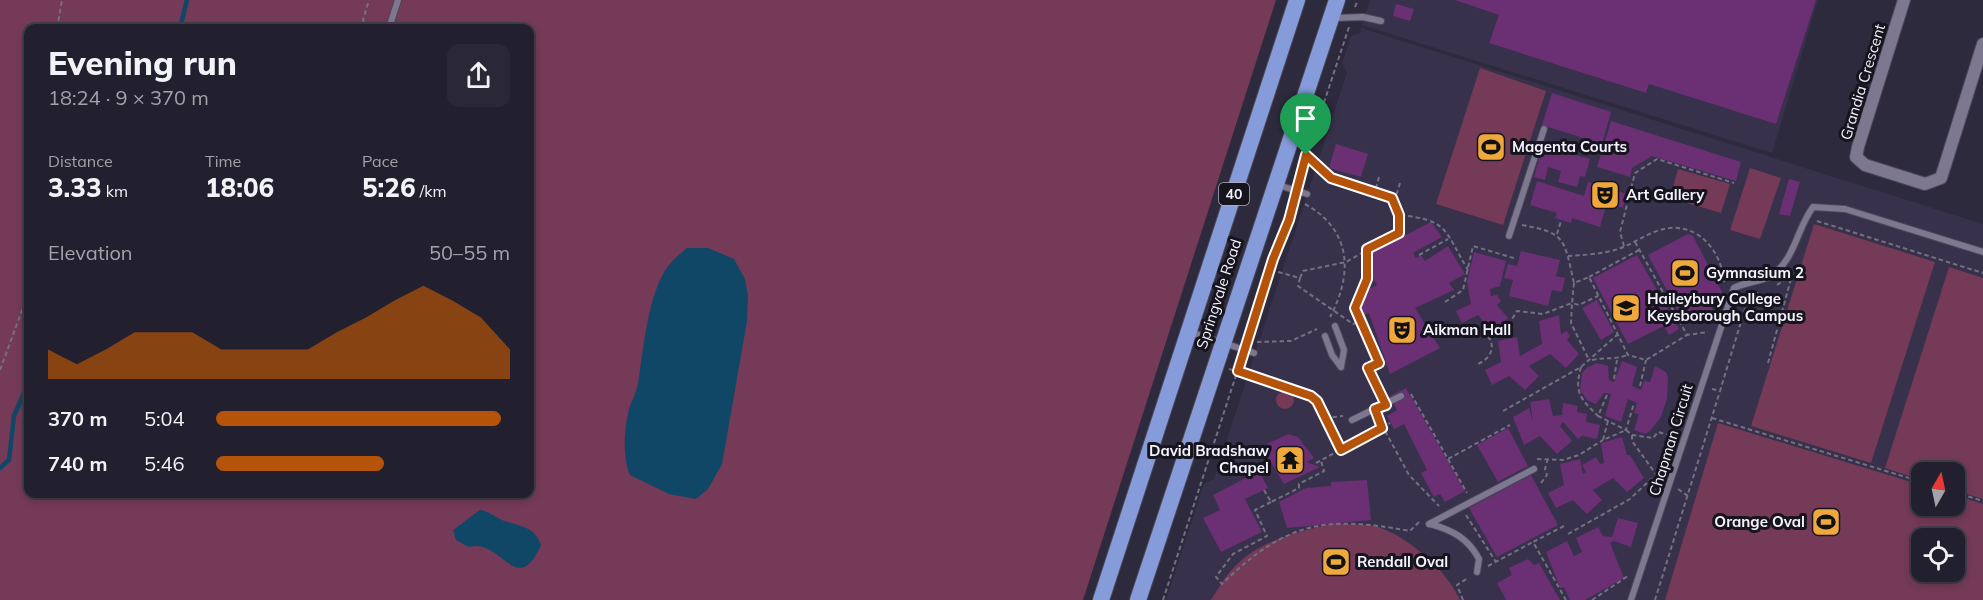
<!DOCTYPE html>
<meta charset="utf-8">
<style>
body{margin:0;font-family:Mulish,sans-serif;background:#2a2836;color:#f1f3f6;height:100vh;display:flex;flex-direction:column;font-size:22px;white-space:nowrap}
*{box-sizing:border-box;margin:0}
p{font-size:20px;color:#a2a3aa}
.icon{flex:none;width:33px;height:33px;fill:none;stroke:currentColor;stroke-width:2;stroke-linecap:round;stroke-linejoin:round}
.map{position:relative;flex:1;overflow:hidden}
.side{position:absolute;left:24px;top:24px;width:510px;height:474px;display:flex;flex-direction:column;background:#22202e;border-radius:12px;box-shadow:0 3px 9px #0003,0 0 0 2px #3f3e4a}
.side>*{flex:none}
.needle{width:39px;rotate:9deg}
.tools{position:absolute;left:1911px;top:462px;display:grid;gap:12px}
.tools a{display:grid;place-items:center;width:54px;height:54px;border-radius:12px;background:#22202e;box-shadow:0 3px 9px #0003,0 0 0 2px #3f3e4a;font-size:30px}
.pin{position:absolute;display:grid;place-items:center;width:51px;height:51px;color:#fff;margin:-62px -26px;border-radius:50% 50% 50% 0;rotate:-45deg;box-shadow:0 0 6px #0007}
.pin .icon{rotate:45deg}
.round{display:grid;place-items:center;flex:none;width:63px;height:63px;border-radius:12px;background:#2a2836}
.head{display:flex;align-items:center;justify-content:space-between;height:102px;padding:0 24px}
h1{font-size:33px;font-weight:800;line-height:45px}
.metrics{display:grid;grid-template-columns:repeat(3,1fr);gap:9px;height:102px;padding:6px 24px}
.metrics div{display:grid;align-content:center}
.metrics b{font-size:26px;font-weight:800}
.metrics small{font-size:16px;font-weight:400}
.metrics p{font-size:16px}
.chart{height:168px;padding:12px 24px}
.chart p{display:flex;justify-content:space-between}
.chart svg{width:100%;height:108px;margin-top:6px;fill:#b45309;opacity:.7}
ul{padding:0 24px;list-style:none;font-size:20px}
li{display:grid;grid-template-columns:96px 72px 1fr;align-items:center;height:45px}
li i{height:15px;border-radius:8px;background:#b45309}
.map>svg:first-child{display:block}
.built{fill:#37314b;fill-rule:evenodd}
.green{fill:#743a57;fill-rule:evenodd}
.water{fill:#104766}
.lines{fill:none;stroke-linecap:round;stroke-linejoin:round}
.stream{stroke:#104766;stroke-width:4.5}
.building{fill:#6b2f74}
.service-casing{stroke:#4c4859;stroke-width:8}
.minor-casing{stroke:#4c4859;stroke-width:14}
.trunk-casing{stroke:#4c4859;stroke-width:18}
.path{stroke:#747082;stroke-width:2;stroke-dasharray:4.5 3;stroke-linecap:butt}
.service{stroke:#7d7890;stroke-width:6}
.minor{stroke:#7d7890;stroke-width:12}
.trunk{stroke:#869cda;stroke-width:16}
.route-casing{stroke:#fff;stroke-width:12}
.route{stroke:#b45309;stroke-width:8}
.labels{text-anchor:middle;stroke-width:6;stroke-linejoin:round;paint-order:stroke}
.shield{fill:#16141d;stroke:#b1afbb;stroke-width:1.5}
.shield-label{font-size:14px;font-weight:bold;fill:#f4f2ff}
.street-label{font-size:15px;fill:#f4f2ff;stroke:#16141d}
.poi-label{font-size:15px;font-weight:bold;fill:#f4f2ff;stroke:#16141d;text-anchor:start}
</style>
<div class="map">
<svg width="1983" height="600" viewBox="0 0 1983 600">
<rect width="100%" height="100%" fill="#2e2a3e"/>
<path class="built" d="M1370,0H1818L1772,153L1362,25Z
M1361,28L1983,224V600H1166L1204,484L1214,479L1347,73L1342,64L1351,36L1360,33ZM1922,472H1954V506H1922ZM1922,538H1954V572H1922Z"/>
<path class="green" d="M0,0H1276L1083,600H0ZM28,28H530V494H28Z
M1480,68L1546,91L1503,225L1436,204Z
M1750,168L1781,178L1760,239L1730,230Z
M1678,169L1730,184L1721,213L1670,198Z
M1814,224L1935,262L1871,463L1751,426Z
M1949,267L1983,278V499L1955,490L1954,472H1922L1921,480L1885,468Z
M1276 400a9 9 0 1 1 18 0a9 9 0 1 1-18 0Z
M1718,423L1921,485L1922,506H1954L1955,495L1983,504V600H1665ZM1954,538V572H1922V538Z
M1334,523C1348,525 1367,523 1381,528C1412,540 1447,571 1460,600H1211C1217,591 1222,581 1229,573C1256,540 1295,533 1334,523Z"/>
<path class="water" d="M687,248H708L734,259L745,279L748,296L747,321L722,464L708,489L696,499L669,494L630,475C622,456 624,426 630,406C633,399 636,392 638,384C643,352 647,305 662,276C668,264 677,256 687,248Z
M480,510C488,511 494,516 502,520C518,526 535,526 541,545C517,600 501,537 469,547L456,540L453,530Z"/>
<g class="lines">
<path class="stream" d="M180,28L187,0
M0,468L9,460L14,416L28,383"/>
</g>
<path class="building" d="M1455,0H1816L1776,124L1649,84L1646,93L1489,43L1499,15Z
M1396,4L1414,9L1410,21L1393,16Z
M1552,93L1611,112L1602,144L1542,125Z
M1611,121L1741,162L1736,181L1652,156L1632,168L1630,177L1597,167Z
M1336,144L1368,154L1361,177L1329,168Z
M1543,145L1590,159L1585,177L1580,176L1577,187L1558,182L1561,171L1548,167L1545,180L1534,177Z
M1789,179L1800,182L1790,216L1779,214Z
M1537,181L1584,196L1588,182L1627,194L1623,208L1607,203L1600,227L1572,218L1571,223L1555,218L1557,213L1530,205Z
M1431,222L1442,237L1413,253L1416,258L1421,255L1425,261L1448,246L1465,274L1449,283L1454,290L1415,308L1440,348L1390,374L1369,313L1362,316L1357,304L1364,301L1361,293L1377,285L1371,275V253Z
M1688,234L1693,236L1722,292L1720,298L1709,303L1714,312L1701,319L1695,310L1681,317L1648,255Z
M1521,251L1560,260L1556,276L1565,278L1562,292L1552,290L1548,306L1509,296L1513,280L1504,278L1508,264L1517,266Z
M1474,252L1506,261L1500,286L1490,289L1491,296L1497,295L1501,301L1497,305L1508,318L1492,332L1478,315L1462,323L1456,311L1471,304L1467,282Z
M1637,255L1679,329L1669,335L1664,326L1628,344L1593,278Z
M1597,300L1614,332L1601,340L1582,308Z
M1559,315L1561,334L1567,331L1570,336L1567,340L1579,354L1566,368L1550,354L1529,366L1539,376L1525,390L1509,376L1492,385L1485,370L1501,362L1498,341L1517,337L1520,356L1542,344L1539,321Z
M1622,361L1637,367L1632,386L1641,390L1644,381L1650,382L1655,366L1666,372L1668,377L1667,399L1661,417L1650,431L1645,434L1634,430L1639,414L1634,413L1637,403L1628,399L1621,422L1605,416L1611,394L1604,393L1596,404L1588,401L1580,390L1582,373L1588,367L1597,363L1608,366L1609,380L1614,382Z
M1406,388L1465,491L1445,502L1440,494L1434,497L1421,473L1427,470L1404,424L1394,429L1387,416L1397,410L1390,396Z
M1549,399L1553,416L1562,415L1563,403L1578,406L1577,412L1587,414L1586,422L1600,425L1597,439L1582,436L1578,439L1563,422L1560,426L1572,441L1557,454L1540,436L1524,445L1513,417L1529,408L1533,422L1530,402Z
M1508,428L1528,466L1498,482L1477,445Z
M1288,434L1298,437L1314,458L1307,462L1320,467L1284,484L1263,449H1270L1267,444Z
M1622,437L1627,455H1630L1644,478L1627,492L1613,478L1593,490L1602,500L1587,514L1573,500L1556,508L1548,493L1564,485L1560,464L1580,459L1583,474L1586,472L1582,465L1596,457L1600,464L1604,463L1601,443Z
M1259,471L1268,488L1245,499L1262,532L1221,552L1203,518L1220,510L1213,495Z
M1531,475L1558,525L1497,557L1469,508Z
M1367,480L1371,520L1287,528L1279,502L1306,488L1331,486V482Z
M1618,518L1638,523L1631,547L1614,541L1610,543L1624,578L1585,600H1570L1564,587L1560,588L1546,552L1567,541L1574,556L1582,552L1576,538L1598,527L1603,536L1612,537Z
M1528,559L1534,565L1539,563L1560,600H1506L1497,583L1512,575L1509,568Z"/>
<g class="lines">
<g class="service-casing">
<path id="service" d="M1334,18L1363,17L1381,21
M389,28L398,0
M1278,185L1307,194
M1509,236L1544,129
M1335,326L1344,350L1341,367
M1190,332L1254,353
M1325,336L1332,355L1341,367
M1352,420L1401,396
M1429,524L1534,469
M1430,524C1452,530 1468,538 1479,559L1477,572
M1631,600L1734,288C1745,282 1760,282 1771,276C1795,260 1797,228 1813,207L1845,209L1983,252"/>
</g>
<g class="minor-casing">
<path id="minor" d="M1904,0L1858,147L1856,157L1865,165L1925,184L1941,178L1983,44"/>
</g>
<g class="trunk-casing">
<path id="trunk" d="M1101,600L1297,0
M1138,600L1337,0"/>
</g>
<path class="path" d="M1355,7L1358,0
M57,28L62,0
M368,28L363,20L369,0
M1301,153L1331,178L1379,194
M1379,177L1376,188L1379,194L1392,198
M1298,181L1349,27
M1400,183L1397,193L1392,198L1399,215C1449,220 1444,230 1468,270
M1305,204C1352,230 1353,274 1330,317
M1817,221L1983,273
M1522,225C1567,233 1564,240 1574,283L1589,277L1628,355L1646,360L1687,335
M1557,234L1561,221
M1635,242L1687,335L1708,332
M1624,246L1620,232L1635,173L1657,159L1734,183
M1419,255L1448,239
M1568,256C1584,255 1603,254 1618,249C1633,244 1646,234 1660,230C1697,219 1723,252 1724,284
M1271,270L1300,278L1298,286L1353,324L1361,321
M1589,277L1639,250
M1300,278L1303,271L1346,262L1367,250
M1574,283L1572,303L1579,305L1598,296
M1777,285L1792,275L1795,267
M1445,302L1463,290L1473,246L1517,259
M1460,329C1487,322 1506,351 1478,364
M1490,338L1509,324L1517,311L1543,314L1572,303L1571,323L1589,360
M1248,341L1273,259L1289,220L1292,201
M1257,342L1291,341L1317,329
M1592,360C1605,357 1615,360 1627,355
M1768,363L1792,275
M1581,367C1574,393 1580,398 1598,416
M1229,369L1311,396L1317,401L1341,450
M0,370L28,294
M1614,379L1617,360
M1640,386L1646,360
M1712,389L1720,391L1747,302L1742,299L1761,292
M1411,394L1448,459L1510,425
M1381,395L1368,368L1379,363L1355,308L1367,279V250L1399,233V215
M1607,395L1598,416L1626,430L1634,403
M1503,411L1581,367L1617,335
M1325,418L1343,416
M1378,418L1409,475L1439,506
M1712,418L1922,482
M1608,421L1603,440L1626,430L1632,435L1653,438L1658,432L1675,437
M1632,435V441L1658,477
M1448,459L1467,493
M1537,459L1563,460L1579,455L1603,440
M1316,463L1390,423
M1541,483L1547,475L1545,469L1548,458
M1678,489L1688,496
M1264,490L1271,502L1299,488V484L1324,471L1321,461
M1954,492L1983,501
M1271,502L1255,510L1267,536L1233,554L1216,577L1222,584C1286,522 1324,515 1410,531L1420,521
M1466,515L1496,562
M1564,526L1533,542L1566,600
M1568,534L1630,499L1651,479L1661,477
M1488,566L1533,542
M1163,600L1241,360
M1463,600L1457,585L1468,578
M1592,600L1628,576
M1655,600L1720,391"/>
<use href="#service" class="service"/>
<use href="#minor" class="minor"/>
<use href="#trunk" class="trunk"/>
</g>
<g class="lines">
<g class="route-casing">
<path id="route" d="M1306,155L1331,178L1392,198L1399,215V233L1367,249V279L1355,308L1379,363L1368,368L1386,405L1375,409L1382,428L1341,450L1317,401L1311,396L1238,371L1273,259L1289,220Z"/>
</g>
<use href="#route" class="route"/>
</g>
<defs>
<g id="stadium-square" transform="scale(1.5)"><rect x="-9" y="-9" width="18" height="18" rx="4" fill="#eea83c" stroke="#16141d"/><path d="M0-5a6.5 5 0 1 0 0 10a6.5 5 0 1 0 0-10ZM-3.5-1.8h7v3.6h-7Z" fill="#111"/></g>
<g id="theatre-square" transform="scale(1.5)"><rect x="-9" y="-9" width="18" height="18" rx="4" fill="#eea83c" stroke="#16141d"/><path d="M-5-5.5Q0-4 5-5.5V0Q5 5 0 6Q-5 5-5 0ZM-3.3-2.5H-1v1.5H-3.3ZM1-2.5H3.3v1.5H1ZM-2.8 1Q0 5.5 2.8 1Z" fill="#111"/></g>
<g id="school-square" transform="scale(1.5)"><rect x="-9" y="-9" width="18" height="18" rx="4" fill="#eea83c" stroke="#16141d"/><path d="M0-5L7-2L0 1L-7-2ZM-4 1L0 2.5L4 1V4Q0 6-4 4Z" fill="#111"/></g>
<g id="temple-square" transform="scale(1.5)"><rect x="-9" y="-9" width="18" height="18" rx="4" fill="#eea83c" stroke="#16141d"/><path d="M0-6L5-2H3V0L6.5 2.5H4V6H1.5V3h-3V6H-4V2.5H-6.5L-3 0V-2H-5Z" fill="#111"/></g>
</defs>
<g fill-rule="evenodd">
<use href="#stadium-square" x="1491" y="147"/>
<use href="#theatre-square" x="1605" y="195"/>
<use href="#stadium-square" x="1685" y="273"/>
<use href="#school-square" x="1626" y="308"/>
<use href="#theatre-square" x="1402" y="330"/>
<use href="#temple-square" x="1290" y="460"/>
<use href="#stadium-square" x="1826" y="522"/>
<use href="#stadium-square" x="1336" y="562"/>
</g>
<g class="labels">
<rect class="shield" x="1219" y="183" width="30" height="22" rx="4.5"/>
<g class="shield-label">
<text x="1234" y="199">40</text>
</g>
<g class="street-label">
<text transform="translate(1863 82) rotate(-73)" y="5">Grandia Crescent</text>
<text transform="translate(1219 294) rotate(-72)" y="5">Springvale Road</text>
<text transform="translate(1671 440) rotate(-73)" y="5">Chapman Circuit</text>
</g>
<g class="poi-label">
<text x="1512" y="152">Magenta Courts</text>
<text x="1626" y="200">Art Gallery</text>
<text x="1706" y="278">Gymnasium 2</text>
<text x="1647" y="304">Haileybury College<tspan x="1647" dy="17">Keysborough Campus</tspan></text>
<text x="1423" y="335">Aikman Hall</text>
<text x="1269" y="456" text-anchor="end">David Bradshaw<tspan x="1269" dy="17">Chapel</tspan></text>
<text x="1805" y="527" text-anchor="end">Orange Oval</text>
<text x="1357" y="567">Rendall Oval</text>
</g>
</g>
</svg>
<div class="tools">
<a><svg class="needle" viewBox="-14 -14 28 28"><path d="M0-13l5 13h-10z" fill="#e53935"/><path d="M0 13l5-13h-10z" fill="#a2a3aa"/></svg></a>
<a><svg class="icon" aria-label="locate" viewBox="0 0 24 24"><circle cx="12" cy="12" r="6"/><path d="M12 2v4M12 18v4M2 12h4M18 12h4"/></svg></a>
</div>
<div class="pin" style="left:1306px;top:155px;background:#1e9e55"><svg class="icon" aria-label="arrive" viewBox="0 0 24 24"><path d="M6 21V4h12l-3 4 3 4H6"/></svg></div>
<section class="side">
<div class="head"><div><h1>Evening run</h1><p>18:24 · 9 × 370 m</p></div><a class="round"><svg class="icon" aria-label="share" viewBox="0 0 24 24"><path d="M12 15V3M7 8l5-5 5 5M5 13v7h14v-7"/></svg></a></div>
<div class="metrics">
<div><p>Distance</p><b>3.33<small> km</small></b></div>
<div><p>Time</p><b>18:06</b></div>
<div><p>Pace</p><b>5:26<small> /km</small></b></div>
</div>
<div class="chart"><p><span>Elevation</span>50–55 m</p>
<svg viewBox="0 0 160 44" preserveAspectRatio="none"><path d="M0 44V32L10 38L20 32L30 25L40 25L50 25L60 32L70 32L80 32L90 32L100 25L110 19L120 12L130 6L140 12L150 19L160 32V44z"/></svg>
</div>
<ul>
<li><b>370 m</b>5:04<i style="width:97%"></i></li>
<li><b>740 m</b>5:46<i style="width:57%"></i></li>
</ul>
</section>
</div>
